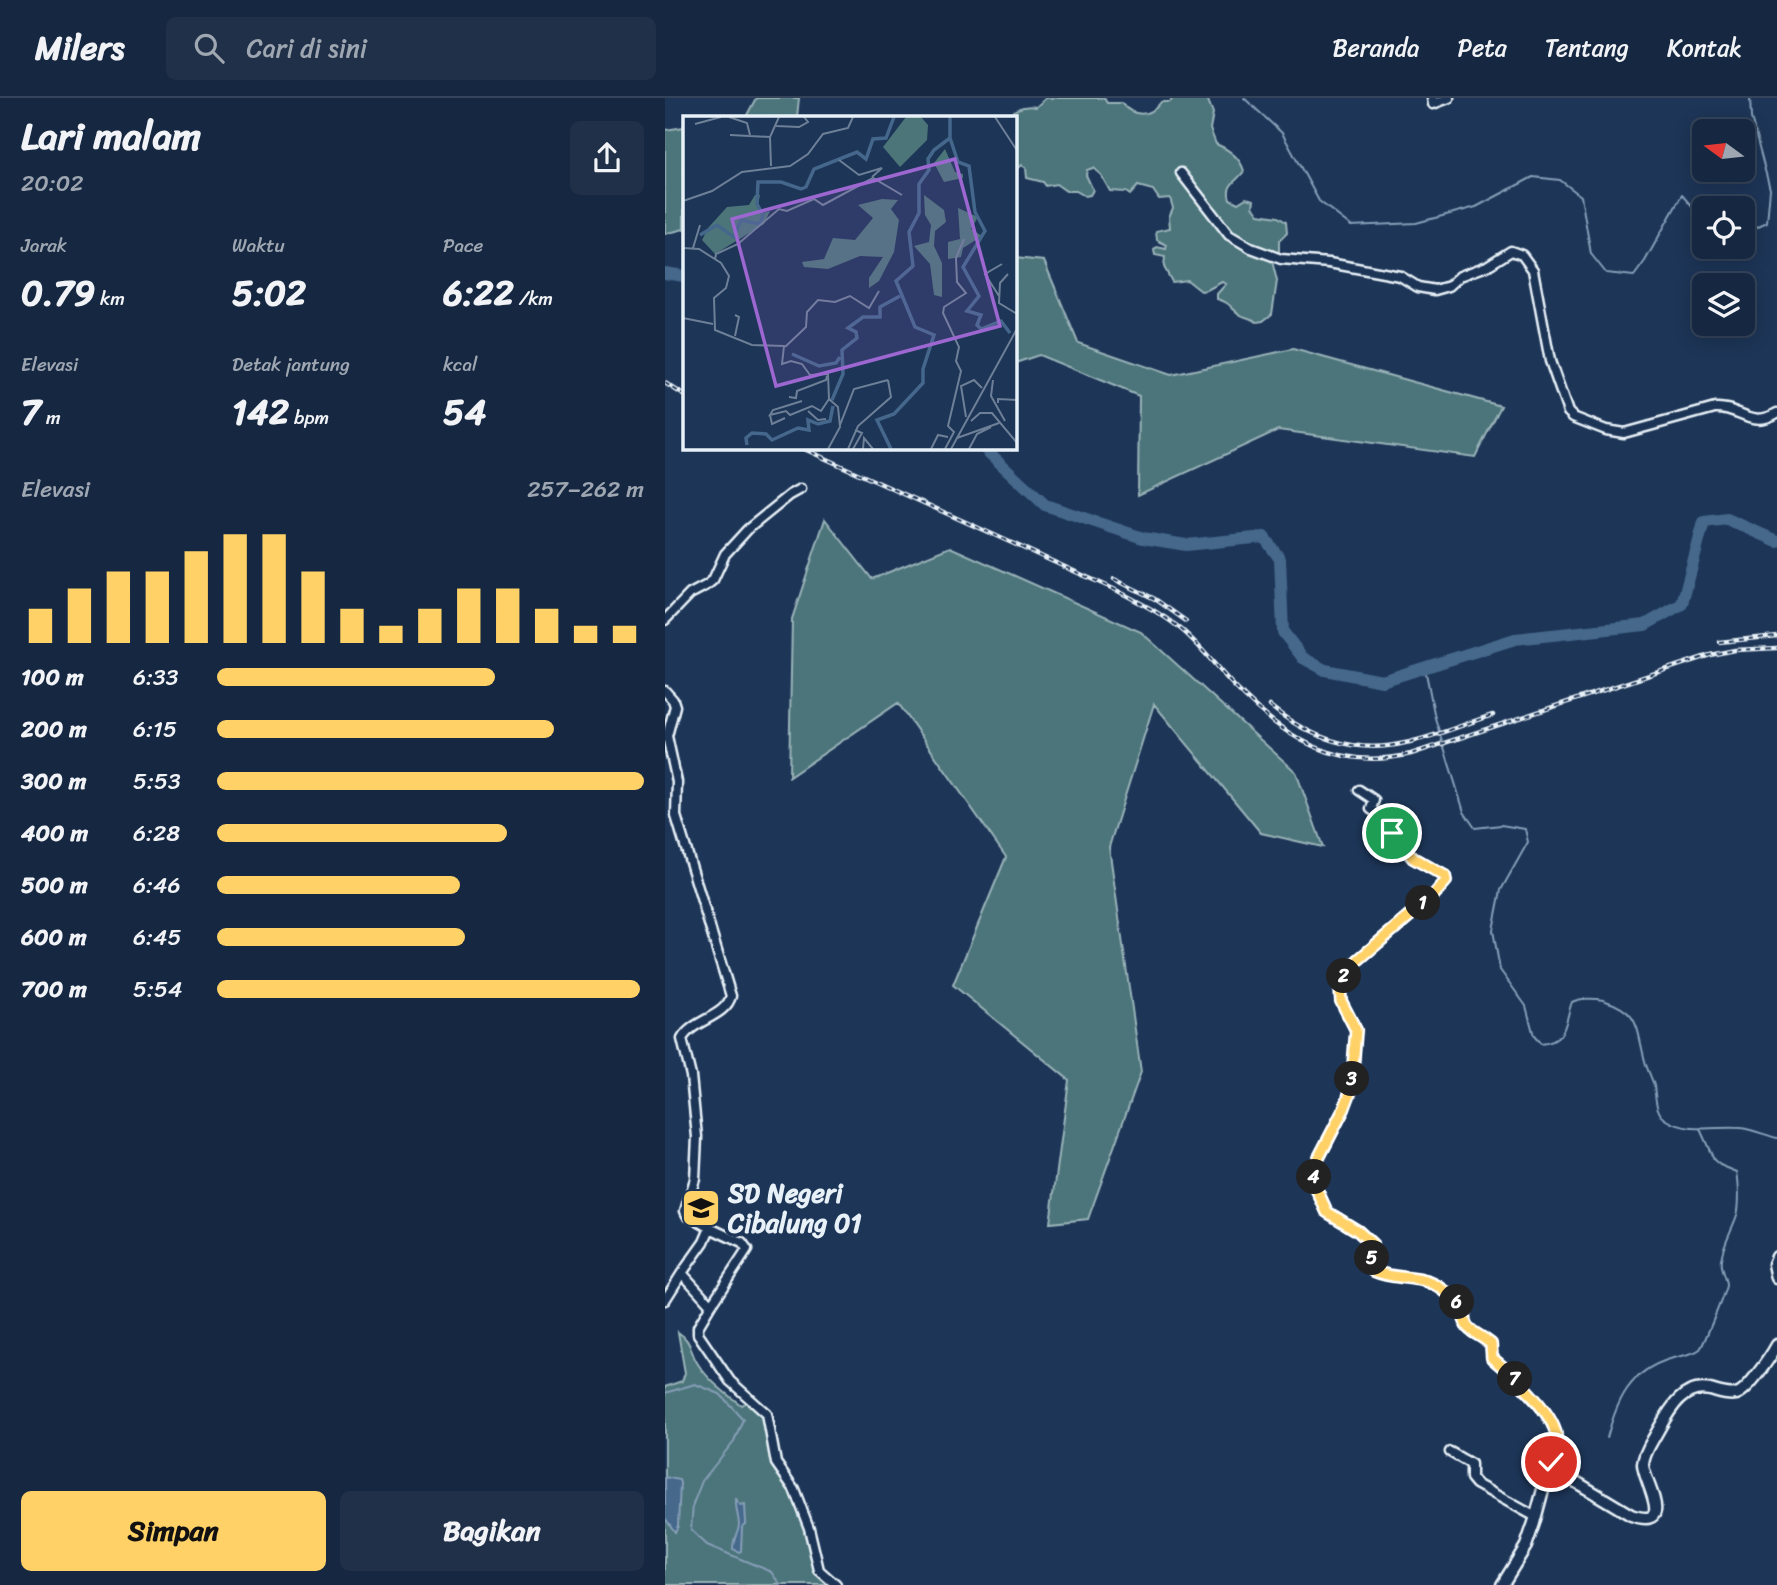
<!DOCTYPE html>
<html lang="id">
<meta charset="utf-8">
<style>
body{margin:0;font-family:Sriracha,sans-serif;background:#1f3048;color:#f1f3f6;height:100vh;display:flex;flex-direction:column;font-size:26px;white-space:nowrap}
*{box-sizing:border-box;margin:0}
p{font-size:23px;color:#9ea6b1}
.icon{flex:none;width:38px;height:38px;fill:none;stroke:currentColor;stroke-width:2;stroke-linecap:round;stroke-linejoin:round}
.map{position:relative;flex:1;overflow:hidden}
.panel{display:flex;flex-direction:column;background:#162841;width:665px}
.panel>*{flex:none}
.needle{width:46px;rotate:285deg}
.fabs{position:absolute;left:1027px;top:21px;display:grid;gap:14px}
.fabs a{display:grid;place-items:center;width:63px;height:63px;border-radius:10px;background:#162841;box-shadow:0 4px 18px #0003,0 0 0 2px #35445a;font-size:35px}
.pin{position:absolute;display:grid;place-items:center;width:60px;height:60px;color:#fff;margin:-30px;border:4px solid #fff;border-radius:50%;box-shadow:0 2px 7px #0007}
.km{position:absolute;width:35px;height:35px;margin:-18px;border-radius:50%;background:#222;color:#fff;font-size:19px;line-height:35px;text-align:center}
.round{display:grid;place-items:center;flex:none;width:74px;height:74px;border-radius:10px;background:#1f3048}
.overview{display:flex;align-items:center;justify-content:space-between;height:119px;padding:0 21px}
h1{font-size:38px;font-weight:700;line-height:52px}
.figures{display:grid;grid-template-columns:repeat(3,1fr);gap:10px;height:119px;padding:7px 21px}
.figures div{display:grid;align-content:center}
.figures b{font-size:35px;font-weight:700}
.figures small{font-size:19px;font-weight:400}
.figures p{font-size:19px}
.chart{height:196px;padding:14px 21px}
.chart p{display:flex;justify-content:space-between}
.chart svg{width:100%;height:126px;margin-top:7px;stroke:#ffd166;stroke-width:6}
.button{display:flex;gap:14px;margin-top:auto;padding:14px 21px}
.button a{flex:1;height:80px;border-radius:10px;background:#ffd166;color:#111;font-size:28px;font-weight:700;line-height:80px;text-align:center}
.button a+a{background:#1f3048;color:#f1f3f6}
ul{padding:0 21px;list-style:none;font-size:23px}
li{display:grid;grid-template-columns:112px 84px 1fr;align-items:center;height:52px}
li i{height:18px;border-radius:9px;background:#ffd166}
header{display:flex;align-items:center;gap:42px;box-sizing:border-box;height:98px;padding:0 35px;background:#162841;border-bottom:2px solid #35445a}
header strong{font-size:33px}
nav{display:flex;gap:38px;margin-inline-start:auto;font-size:24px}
.search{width:490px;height:63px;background:#1f3048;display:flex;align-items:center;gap:18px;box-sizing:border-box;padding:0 24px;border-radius:10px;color:#9ea6b1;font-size:26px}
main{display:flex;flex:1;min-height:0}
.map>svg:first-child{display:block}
.green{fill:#4c757a;stroke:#9ab3b9;stroke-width:2}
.water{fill:#44678b;stroke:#869eb7;stroke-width:2}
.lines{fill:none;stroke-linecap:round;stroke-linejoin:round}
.stream{stroke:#869eb7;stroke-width:2}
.river{stroke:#44678b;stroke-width:12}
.minor-casing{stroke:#e8f1f8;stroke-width:13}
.tertiary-casing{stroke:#e8f1f8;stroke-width:15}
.minor{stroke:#1d3557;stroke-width:8}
.tertiary{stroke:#1d3557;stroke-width:10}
.rail-casing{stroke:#e8f1f8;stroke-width:4.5}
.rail{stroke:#1d3557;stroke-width:2;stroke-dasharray:5;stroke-linecap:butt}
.route-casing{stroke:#fff;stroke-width:14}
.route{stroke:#ffd166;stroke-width:9}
.labels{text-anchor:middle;stroke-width:7;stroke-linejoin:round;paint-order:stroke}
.poi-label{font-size:26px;font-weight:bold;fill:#e8f1f8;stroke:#1d3557;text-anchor:start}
.inset-river{fill:none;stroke:#44678b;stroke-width:3.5}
.inset-road{fill:none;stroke:#6e8097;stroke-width:2}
.view{fill:#9c67d0;fill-opacity:0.15;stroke:#9c67d0;stroke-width:3.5}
.inset-edge{fill:none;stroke:#e8f1f8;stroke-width:3.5}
</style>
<header>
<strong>Milers</strong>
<div class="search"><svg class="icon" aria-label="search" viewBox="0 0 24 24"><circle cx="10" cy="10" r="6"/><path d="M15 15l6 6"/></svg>Cari di sini</div>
<nav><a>Beranda</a><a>Peta</a><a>Tentang</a><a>Kontak</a></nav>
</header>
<main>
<section class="panel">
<div class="overview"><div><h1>Lari malam</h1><p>20:02</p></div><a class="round"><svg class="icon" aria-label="share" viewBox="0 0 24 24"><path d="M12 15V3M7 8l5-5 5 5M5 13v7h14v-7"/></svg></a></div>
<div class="figures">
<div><p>Jarak</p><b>0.79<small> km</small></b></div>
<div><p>Waktu</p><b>5:02</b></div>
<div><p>Pace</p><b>6:22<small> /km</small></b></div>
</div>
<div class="figures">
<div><p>Elevasi</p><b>7<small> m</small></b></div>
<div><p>Detak jantung</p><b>142<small> bpm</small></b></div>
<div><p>kcal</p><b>54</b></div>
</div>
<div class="chart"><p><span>Elevasi</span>257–262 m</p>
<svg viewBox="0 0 160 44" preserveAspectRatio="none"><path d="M5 44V32M15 44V25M25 44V19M35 44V19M45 44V12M55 44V6M65 44V6M75 44V19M85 44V32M95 44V38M105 44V32M115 44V25M125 44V25M135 44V32M145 44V38M155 44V38"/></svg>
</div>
<ul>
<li><b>100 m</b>6:33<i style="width:65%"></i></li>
<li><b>200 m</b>6:15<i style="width:79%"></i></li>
<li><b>300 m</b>5:53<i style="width:100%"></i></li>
<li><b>400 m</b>6:28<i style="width:68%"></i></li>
<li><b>500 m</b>6:46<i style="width:57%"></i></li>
<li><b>600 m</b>6:45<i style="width:58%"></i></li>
<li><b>700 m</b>5:54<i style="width:99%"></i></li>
</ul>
<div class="button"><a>Simpan</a><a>Bagikan</a></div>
</section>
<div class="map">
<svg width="1112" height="1487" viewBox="0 0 1112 1487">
<rect width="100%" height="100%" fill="#1d3557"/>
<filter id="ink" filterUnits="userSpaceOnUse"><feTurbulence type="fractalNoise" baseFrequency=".0143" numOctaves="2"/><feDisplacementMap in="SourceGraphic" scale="14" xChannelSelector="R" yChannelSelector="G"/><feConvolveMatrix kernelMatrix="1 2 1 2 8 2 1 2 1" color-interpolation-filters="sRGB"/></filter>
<g filter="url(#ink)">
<path class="green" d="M91,0H134L132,19H81Z
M381,0H439L442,5H456C468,19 485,20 496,4H505L508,0H542L548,15L545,31L551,46C563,51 575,59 579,73C572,84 560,86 565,101L573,105L581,100L589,102L588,108L594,116L613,119L621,124L622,135L614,143V154L607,163L612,183L607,216L598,223L592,224C587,220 581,220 576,217C565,211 567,205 552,201V196L561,186L557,184L542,192L536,193L522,182L507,184L499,169L500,159L490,157L489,152L492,149L501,151L502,147L492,142L491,133L505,130L504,119L508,110L505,100L494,101L488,92L473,88L465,97L461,94L445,93L436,77L428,70L422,72L421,77L428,92L425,97L420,98L411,93H401L391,86L381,88L378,84L362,80L361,70L357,67L350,73V19H343C350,10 360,7 371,9Z
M19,29V131L0,136V32Z
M350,160L379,163L413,245L506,277L628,251L836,308L810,359L613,332L473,397L474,298L374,257L350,265Z
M160,421L207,481L285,449L476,534L631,674L658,749L596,735L489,606L444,749L476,974L423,1121L385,1125L404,982L288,887L341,759L233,605L124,679L127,521Z
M13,1234C28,1244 24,1253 33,1266C43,1282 60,1295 76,1307L89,1299L100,1310L109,1348L138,1426L165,1487H0V1289L17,1283L20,1275Z"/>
<path class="water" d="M0,1379L14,1382L15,1385L13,1428L10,1434L0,1420Z
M71,1402L76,1408L80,1407L81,1426L77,1429L76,1453L74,1454L68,1451C68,1439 73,1435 74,1427C74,1419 70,1411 71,1402Z"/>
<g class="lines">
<path class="stream" d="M579,0L617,35L654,103L686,128L751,125L811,109L868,79L895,82L916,98L926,156L941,175L969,178L980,163L1017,97L1040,124
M1078,135L1102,124L1105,91L1086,20L1085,0
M760,570L770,620L799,714L810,730L836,727L860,731L863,744L836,792L828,832L835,872L861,908L869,938L876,946C903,943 899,925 907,904C915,900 929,900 938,902C976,914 971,930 980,963C982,972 987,980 989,988C991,1001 990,1015 1002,1022C1024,1036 1052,1028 1076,1030C1089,1032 1100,1037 1112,1040
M0,1295L30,1286L55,1296L78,1321L69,1343L37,1383L28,1406L26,1432L42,1447L107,1474L116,1487
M942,1340C952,1302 965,1273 1005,1261C1014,1258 1028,1257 1035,1251C1038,1248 1061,1192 1061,1187C1061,1179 1054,1172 1056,1162C1058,1146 1067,1132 1072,1117C1075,1107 1074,1085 1072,1074L1055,1067L1049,1062L1035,1031"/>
<path class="river" d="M0,175L19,178
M319,350L380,407L478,440L521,447L599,439L615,461L618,534L638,560L660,572L717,583L850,541L980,527L1017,506L1039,424L1062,421L1112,443"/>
<g class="minor-casing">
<path id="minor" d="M767,0L768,6L784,0
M516,75L564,137L586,150L616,161L664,165L735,178L753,189L770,192L784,188L795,178L822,168L846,153L857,157L868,172L885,263L903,314L908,319L941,332L959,335L1050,310C1074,308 1086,331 1112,315
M0,522L25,496L42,487L48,482L60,456L83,431L125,397L136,391
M0,593L8,602L10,608L2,638L12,684L11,718L66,898C61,919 27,922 17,941L26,978L32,1039L30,1081L20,1113L22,1117L45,1130L39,1144L17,1175L46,1207L33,1229V1236L65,1283L102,1316L111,1365L129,1391L144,1430L154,1472L171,1487
M694,692L709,702L706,711L727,725L725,731L727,735L748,760L780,778L781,783L768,798L693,862L679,878L675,888L676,903L691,932L687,986L679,1011L649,1070V1085L662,1114L693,1133L707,1146L706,1168L709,1173C727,1181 746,1178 764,1184C781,1190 784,1200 800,1208C796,1236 807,1231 826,1246L827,1260C843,1274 891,1317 891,1339C891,1350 886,1361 885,1372
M45,1130L77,1145L82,1152L46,1207
M0,1202L17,1175
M785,1354L806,1366V1380L811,1386L871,1419"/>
</g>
<g class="tertiary-casing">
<path id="tertiary" d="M1112,1159L1109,1166L1112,1180
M837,1487L861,1448L869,1425L883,1373L891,1372L966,1417C1013,1433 977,1381 978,1366C979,1355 986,1345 991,1336C1003,1315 1016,1286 1045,1292C1053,1294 1063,1298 1071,1296C1082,1294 1106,1258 1112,1247"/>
</g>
<use href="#minor" class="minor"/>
<use href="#tertiary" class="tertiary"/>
<g class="rail-casing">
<path id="rail" d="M0,285L19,297
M137,350L453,493C475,505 498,516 517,532C536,548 551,569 568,587C618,639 671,674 746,656L1045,557L1070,552L1112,550
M449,481L490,501L521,523
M1054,544L1112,538
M605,608C643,639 690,657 740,645C769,639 799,626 828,617"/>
</g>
<use href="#rail" class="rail"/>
</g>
</g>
<g class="lines" filter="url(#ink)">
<g class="route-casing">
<path id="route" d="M727,735L748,760L780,778L781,783L768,798L693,862L679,878L675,888L676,903L691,932L686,993L679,1011L653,1061L648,1075L650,1088L662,1114L693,1133L707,1146L706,1168L709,1173C727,1181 746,1178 764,1184C781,1190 785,1200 800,1208C796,1234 808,1231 826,1246L827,1260C846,1275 886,1312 891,1336C892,1344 887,1356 886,1364"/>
</g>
<use href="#route" class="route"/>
</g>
<defs>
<g id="school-square" transform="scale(2.0125)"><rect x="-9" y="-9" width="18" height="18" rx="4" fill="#ffd166" stroke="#1d3557"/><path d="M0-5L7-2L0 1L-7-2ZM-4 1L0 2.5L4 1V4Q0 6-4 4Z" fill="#111"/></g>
</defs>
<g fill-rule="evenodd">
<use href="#school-square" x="36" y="1110"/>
</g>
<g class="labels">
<g class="poi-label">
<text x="63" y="1104">SD Negeri<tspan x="63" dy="30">Cibalung 01</tspan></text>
</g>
</g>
<g transform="translate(18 18)">
<rect width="334" height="334" fill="#1d3557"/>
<path d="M223,1H238L245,9L244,24L217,51L200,31ZM262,33L272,56L280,58V62L261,66L251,47ZM72,79H77L75,89L80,97L87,95L81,108L32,138L19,124L25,112L44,91L66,89ZM241,79L261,94L263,106L252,115L251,130L259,147V181L251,179L247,148L231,130L246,126L248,109L242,99ZM199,83L215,84L208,93L216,104L211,136L196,165L186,172V162L200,141L177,140L145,153L121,151L119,146L141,143L150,122L172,124L190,102L175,89ZM275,92L295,101L288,113L299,120L280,132L278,141L265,143V126L277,123Z" fill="#4c757a"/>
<path class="inset-river" d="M267,22L275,46L286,50L292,96L302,115L280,151L296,180L284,195L298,199L294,209L298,213L318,205L327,217M17,119L34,109L51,121L58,104L77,108L80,99L74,88L75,66H98L118,73L123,71L131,53L174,36L183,43L190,23L203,22L211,1M109,238L136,250L153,247L157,241M149,284L160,258L159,234L174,222L173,216L165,212L180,201H197V191L217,180M64,329L63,322L69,317L83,318L89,324L115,312L126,314L125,304L135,308L147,305L150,290M208,333L194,304L211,298L240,267V253L251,219L232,211L213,165L230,150L226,116L236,97V68L246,54L245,43L251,34L267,22V1"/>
<path class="inset-road" d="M46,1L64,7L67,19M312,1L335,36M12,8L38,1M93,10L116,11L125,6L121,1M47,19L87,21M156,44L176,59L199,52L189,61M88,50L87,21L96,1M0,85L29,75L59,56L107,50L125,38L140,18L165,12L170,1M0,132L16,133L38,147L46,160L43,172L31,182L32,214L69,229L101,230L99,248L108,245L119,248L127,259L145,258L146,283L155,291L157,311L145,333M10,132L17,109M32,144L33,138L55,128L96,93L104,95L131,83L140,89L190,62L219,79M325,158L317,167L316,187L334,198M316,180L302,158L319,148M334,198L335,176M0,202L30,208M52,220L56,201L52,199M102,231L123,211L124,196L135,184L152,186L167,180L186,192L196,175M310,264L308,280L322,305M106,281L113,282L114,275L143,264L144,260M119,285L90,294L87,299L103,295L107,299L129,290L138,295L146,283M315,287V283L335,284M125,295L135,304L143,303M87,299L89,308L102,302M283,301L278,270L291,264L299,272M288,305L297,297H309L335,328M157,309L171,273L205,264M274,322L316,307M165,333L175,310L208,281L205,264M170,333L179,317L172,314M180,333L181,322L190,333M248,333L255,319L265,321M262,333L271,316L265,310L278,255L273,245L276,231L260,197L261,191L283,177L274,166L273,142L281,123M268,333L335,211M286,333L294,318L308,311"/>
<path class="view" d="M272,43L317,210L93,270L49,103Z"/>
<rect width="334" height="334" class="inset-edge"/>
</g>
</svg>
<div class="fabs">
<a><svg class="needle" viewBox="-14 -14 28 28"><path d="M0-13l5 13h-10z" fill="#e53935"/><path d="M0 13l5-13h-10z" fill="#9ea6b1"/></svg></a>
<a><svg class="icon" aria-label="locate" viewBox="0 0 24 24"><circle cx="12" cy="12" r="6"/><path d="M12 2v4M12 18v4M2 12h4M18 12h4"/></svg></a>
<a><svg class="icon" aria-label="layers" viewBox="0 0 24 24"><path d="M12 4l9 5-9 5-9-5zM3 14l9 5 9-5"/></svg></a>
</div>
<div class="pin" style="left:727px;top:735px;background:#1e9e55"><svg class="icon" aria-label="arrive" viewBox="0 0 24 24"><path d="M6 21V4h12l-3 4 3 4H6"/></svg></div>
<div class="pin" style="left:886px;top:1364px;background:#d93025"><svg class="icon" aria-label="check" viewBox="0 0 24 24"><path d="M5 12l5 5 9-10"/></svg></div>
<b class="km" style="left:758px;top:805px">1</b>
<b class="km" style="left:679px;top:878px">2</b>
<b class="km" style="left:687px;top:981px">3</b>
<b class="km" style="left:649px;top:1079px">4</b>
<b class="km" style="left:707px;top:1160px">5</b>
<b class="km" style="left:792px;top:1204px">6</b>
<b class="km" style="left:850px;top:1281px">7</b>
</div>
</main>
